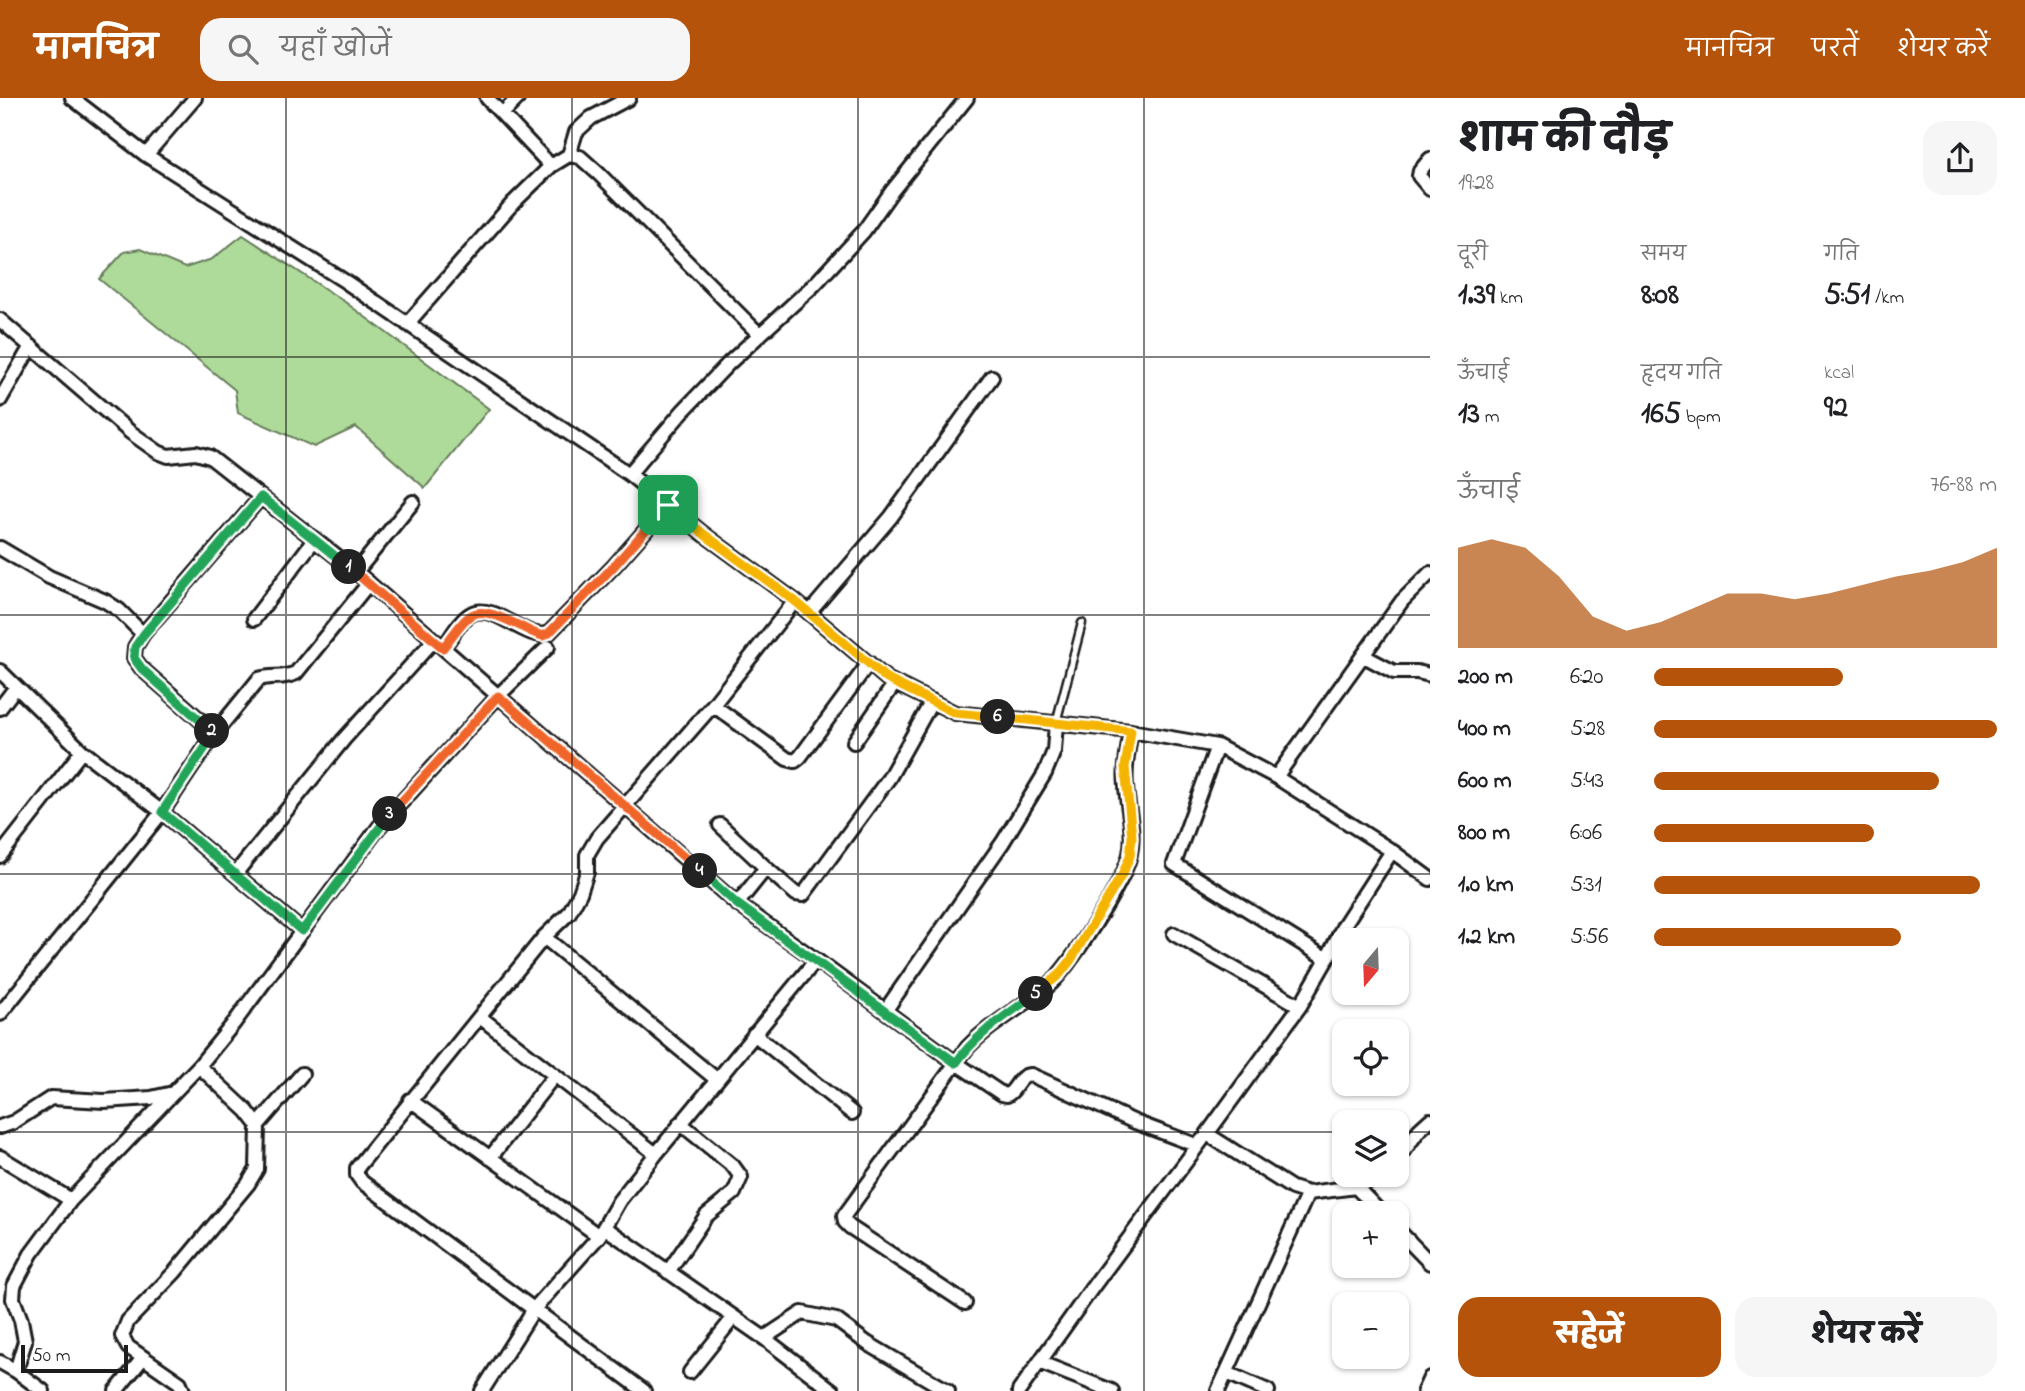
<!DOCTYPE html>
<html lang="hi">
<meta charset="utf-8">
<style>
body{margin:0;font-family:"Indie Flower","Playpen Sans Deva",sans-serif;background:#f6f6f6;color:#202124;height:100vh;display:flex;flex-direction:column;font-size:26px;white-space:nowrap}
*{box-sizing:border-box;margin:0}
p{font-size:23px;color:#757577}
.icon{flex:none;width:38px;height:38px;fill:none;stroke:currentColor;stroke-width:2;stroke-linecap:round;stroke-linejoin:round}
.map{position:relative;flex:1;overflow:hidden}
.sheet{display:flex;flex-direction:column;background:#fff;width:595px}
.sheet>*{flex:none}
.needle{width:46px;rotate:199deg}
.tools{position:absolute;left:1332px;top:830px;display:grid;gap:14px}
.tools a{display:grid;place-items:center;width:77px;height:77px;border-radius:14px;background:#fff;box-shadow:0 2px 5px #0004;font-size:35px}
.scale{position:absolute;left:21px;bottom:18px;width:107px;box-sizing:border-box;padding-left:7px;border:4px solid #1c1c1c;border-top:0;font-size:19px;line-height:24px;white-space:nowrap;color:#1c1c1c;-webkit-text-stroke:5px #fff;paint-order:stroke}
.pin{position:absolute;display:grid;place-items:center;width:60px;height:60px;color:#fff;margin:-30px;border-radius:14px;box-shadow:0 4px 10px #0006}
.km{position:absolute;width:35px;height:35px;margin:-18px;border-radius:50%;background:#222;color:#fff;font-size:19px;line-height:35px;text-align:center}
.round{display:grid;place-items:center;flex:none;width:74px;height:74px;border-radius:21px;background:#f6f6f6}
.head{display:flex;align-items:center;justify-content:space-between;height:119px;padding:0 28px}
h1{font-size:38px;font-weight:800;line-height:52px}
.metrics{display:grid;grid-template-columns:repeat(3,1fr);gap:10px;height:119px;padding:7px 28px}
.metrics div{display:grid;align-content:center}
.metrics b{font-size:30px;font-weight:800}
.metrics small{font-size:19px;font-weight:400}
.metrics p{font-size:19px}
.chart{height:196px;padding:14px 28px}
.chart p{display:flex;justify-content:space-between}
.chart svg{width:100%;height:126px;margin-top:7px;fill:#b45309;opacity:.7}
.button{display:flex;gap:14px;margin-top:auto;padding:14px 28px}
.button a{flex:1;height:80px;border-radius:21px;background:#b45309;color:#fff;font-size:28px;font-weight:800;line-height:80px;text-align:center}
.button a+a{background:#f6f6f6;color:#202124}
ul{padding:0 28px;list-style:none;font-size:23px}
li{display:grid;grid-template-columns:112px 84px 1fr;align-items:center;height:52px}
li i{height:18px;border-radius:9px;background:#b45309}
header{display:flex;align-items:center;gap:42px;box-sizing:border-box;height:98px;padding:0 35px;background:#b45309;color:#fff}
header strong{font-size:33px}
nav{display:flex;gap:38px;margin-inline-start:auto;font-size:24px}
.search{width:490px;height:63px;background:#f6f6f6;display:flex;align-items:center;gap:18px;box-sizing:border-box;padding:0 24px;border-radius:21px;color:#757577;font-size:26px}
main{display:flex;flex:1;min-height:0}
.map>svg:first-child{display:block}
.green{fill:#afdb9a;stroke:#667c5b;stroke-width:2}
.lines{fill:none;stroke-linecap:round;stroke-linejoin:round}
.lane-casing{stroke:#1c1c1c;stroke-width:11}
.street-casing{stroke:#1c1c1c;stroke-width:18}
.lane{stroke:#fff;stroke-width:6}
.street{stroke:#fff;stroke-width:12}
.split-1-casing{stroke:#fff;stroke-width:14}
.split-2-casing{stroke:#fff;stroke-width:14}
.split-3-casing{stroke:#fff;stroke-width:14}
.split-4-casing{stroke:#fff;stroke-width:14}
.split-5-casing{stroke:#fff;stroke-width:14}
.split-6-casing{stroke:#fff;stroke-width:14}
.split-7-casing{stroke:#fff;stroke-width:14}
.split-1{stroke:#f0652b;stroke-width:9}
.split-2{stroke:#22a559;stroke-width:9}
.split-3{stroke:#22a559;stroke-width:9}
.split-4{stroke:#f0652b;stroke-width:9}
.split-5{stroke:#22a559;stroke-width:9}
.split-6{stroke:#f5b400;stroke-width:9}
.split-7{stroke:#f5b400;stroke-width:9}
.grid{fill:none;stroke:#1c1c1c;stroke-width:2;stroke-opacity:0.55}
</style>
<header>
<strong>मानचित्र</strong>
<div class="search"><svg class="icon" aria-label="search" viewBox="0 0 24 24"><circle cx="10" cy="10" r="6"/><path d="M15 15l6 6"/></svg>यहाँ खोजें</div>
<nav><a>मानचित्र</a><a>परतें</a><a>शेयर करें</a></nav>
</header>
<main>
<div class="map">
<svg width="1430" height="1293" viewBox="0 0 1430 1293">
<rect width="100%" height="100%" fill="#fff"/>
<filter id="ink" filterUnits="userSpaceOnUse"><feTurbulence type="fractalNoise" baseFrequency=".0143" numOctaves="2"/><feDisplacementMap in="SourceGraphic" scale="14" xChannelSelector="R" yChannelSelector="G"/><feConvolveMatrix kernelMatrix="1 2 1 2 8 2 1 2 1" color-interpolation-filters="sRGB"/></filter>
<g filter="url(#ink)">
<path class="green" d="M243,137L345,204L489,311L425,390L356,329L314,349L238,315L235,292L99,181L124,154L140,151L185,170L212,161Z"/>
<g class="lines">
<g class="lane-casing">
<path id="lane" d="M1056,625L1082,525"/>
</g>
<g class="street-casing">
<path id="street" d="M72,0L146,57L346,184L629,376L705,437L795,503L887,581L955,615L1131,633L1217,648L1276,679L1392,753L1430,781
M487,0L551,68
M502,16L518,0
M146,57L195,0
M569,57L576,34L591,20L629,0
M1430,61L1420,73L1419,78L1430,91
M0,222L130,334L158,354L168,358L196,355L210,359L356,474L737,806
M407,226L513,105L551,68L569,57L580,59L599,76L760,237
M0,302L31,248
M629,376L683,313L729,265L815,186L863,134L892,93L967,0
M0,450L49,479L105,503L119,512L143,536L135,549L134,560L142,571L215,635
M356,474L413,404
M809,515L891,419L992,279
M254,521L314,442
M143,536L261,399
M443,550C451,540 460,522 471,516C494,503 527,545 549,535L614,468L668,407
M1364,558L1394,574H1417L1430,577
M0,573L82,653
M713,607L787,661L795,663L800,659L869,565
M0,610L16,589
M854,644L895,585
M1217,648L1174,766L1327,861L1300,908
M1276,679L1402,503L1430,475
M720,727L766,770
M0,758L82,653L162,714L215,635L259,581C273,577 283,581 296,575L369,485
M235,776L344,641L434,542
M1174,836L1300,908L1207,1036L1292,1090L1308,1095
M544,839L569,815L580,795L587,774V757L597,740L713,607L795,503
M1327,861L1344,827L1392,753
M816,862L737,806L766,770L796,796L803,797L889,680L932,603
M885,913L956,965L1002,996L1007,997C1017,992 1018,977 1031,977L1135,1024L1196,1047
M0,916L162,714L302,833
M480,919L656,1056
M754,936L852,1015
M410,1002L599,1138
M258,1027L302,976
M0,1029L14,1024L51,1000L104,1003L151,1000L173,995
M0,1059L71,1102
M490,1060L554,978
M1396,1064L1419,1032L1430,1022
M1356,1089L1381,1115
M604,1129L764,1240L833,1293
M1396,1130L1430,1165
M668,1174L706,1118L734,1095L741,1079L733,1068L680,1025
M965,1205L850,1129L845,1124L844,1118L967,950C991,925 1021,910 1048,888C1069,870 1125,783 1130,756C1135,733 1127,710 1126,687C1124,669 1128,651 1131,633
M764,1240L802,1215L836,1222L867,1245L948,1293
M0,1264L16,1273L43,1293
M1041,1265L1112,1293
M16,1273L25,1243L21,1222L13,1201L14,1188L31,1156L71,1102L199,968L234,925L379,729L498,598L548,549
M690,1274L734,1219
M1227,1275L1268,1293
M116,1293L143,1260
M183,1293L180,1285L128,1249L122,1238L128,1223L175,1174L248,1086L257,1071L258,1027L247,1013L199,968
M482,1293L534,1211L599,1138L619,1103L656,1056L816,862L885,913L1003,744L1045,675L1054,653L1056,625
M644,1293L362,1084L357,1077V1070L544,839L716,981
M1019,1293L1092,1190L1202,1042
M1218,1293L1308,1095L1356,1089L1383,1076
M1424,1293L1430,1280"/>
</g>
<use href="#lane" class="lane"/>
<use href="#street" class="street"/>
</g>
</g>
<g class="lines" filter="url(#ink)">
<g class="split-1-casing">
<path id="split-1" d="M349,469L443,550C472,512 471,505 518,527C526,531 534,536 543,538L549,535L614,468L668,407"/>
</g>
<g class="split-2-casing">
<path id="split-2" d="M212,633L142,571L134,560L135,549L144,536L261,399L349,469"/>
</g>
<g class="split-3-casing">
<path id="split-3" d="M212,633L215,635L162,714L302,833L390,716"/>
</g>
<g class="split-4-casing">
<path id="split-4" d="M390,716L498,598L700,773"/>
</g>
<g class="split-5-casing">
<path id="split-5" d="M700,773L737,806L956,965C977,935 1007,917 1036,896"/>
</g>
<g class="split-6-casing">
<path id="split-6" d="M998,619L1131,633L1125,669L1132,739L1130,758L1123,775L1071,862L1060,876L1036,896"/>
</g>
<g class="split-7-casing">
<path id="split-7" d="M668,407L705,437L795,503L887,581L955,615L998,619"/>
</g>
<use href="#split-1" class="split-1"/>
<use href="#split-2" class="split-2"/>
<use href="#split-3" class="split-3"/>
<use href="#split-4" class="split-4"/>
<use href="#split-5" class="split-5"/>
<use href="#split-6" class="split-6"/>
<use href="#split-7" class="split-7"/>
</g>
<path class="grid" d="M286,0V1293M572,0V1293M858,0V1293M1144,0V1293M0,259H1430M0,517H1430M0,776H1430M0,1034H1344M1396,1034H1430"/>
</svg>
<div class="tools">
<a><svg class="needle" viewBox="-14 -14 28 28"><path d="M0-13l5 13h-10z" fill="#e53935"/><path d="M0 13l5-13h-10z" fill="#757577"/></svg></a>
<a><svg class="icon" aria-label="locate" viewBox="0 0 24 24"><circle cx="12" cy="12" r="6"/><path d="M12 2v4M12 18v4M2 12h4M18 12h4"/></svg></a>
<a><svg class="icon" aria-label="layers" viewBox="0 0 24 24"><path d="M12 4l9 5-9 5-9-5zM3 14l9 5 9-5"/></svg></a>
<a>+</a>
<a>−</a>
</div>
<div class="scale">50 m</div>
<div class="pin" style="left:668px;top:407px;background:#1e9e55"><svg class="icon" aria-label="arrive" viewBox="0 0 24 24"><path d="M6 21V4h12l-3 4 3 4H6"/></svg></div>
<b class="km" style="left:349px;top:469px">1</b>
<b class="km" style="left:212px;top:633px">2</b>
<b class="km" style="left:390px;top:716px">3</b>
<b class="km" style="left:700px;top:773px">4</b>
<b class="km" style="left:1036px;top:896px">5</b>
<b class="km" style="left:998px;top:619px">6</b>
</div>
<section class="sheet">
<div class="head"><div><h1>शाम की दौड़</h1><p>19:28</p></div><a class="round"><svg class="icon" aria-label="share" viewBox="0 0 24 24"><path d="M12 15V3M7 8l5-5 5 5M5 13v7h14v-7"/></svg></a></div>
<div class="metrics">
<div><p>दूरी</p><b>1.39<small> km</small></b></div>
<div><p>समय</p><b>8:08</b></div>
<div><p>गति</p><b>5:51<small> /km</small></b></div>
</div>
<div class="metrics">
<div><p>ऊँचाई</p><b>13<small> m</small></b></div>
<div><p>हृदय गति</p><b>165<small> bpm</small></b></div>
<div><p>kcal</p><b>92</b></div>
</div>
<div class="chart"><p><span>ऊँचाई</span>76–88 m</p>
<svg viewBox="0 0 160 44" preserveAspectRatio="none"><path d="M0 44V9L10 6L20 9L30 19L40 33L50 38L60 35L70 30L80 25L90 25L100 27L110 25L120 22L130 19L140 17L150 14L160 9V44z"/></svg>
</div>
<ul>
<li><b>200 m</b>6:20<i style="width:55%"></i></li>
<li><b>400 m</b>5:28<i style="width:100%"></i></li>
<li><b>600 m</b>5:43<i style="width:83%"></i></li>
<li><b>800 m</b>6:06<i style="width:64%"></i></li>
<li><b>1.0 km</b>5:31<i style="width:95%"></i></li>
<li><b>1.2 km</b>5:56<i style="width:72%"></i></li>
</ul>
<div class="button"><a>सहेजें</a><a>शेयर करें</a></div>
</section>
</main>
